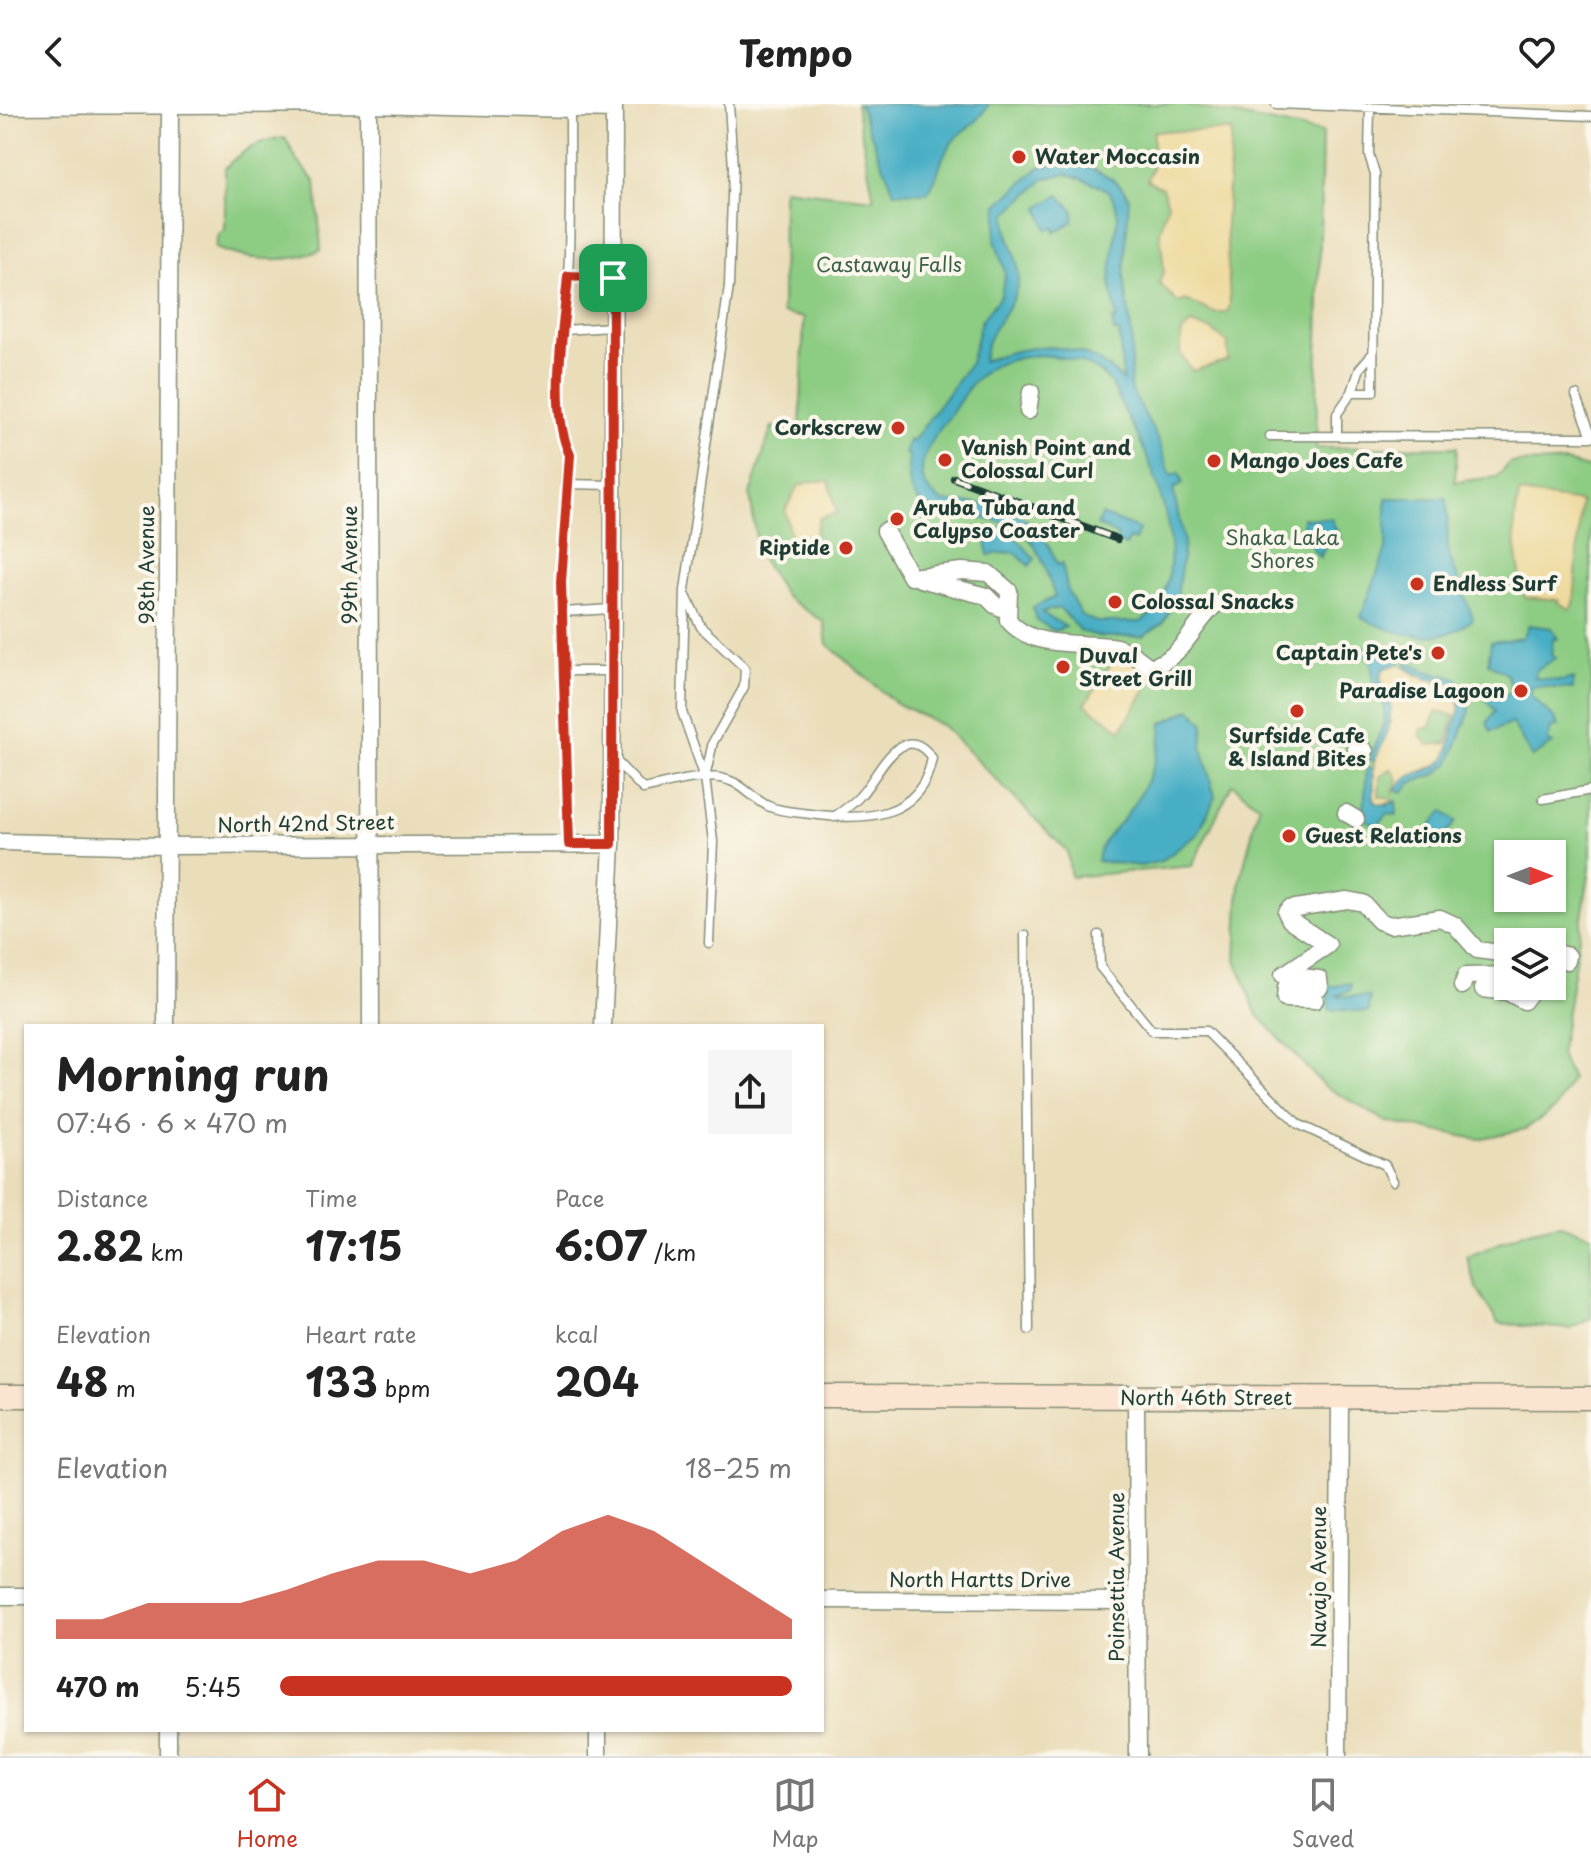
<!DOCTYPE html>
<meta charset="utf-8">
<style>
body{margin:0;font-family:"Playpen Sans",sans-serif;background:#f6f6f6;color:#222;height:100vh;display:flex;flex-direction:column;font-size:30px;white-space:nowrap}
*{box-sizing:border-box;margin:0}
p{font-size:26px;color:#767676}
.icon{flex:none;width:44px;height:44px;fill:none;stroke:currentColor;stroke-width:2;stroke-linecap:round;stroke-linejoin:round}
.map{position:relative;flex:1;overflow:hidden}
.side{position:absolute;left:24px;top:920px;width:800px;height:708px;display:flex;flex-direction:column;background:#fff;border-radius:0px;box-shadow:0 2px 6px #0004}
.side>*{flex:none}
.needle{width:52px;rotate:90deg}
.controls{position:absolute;left:1494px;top:736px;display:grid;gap:16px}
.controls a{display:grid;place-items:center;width:72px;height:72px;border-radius:0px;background:#fff;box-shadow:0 2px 6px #0004;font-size:40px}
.pin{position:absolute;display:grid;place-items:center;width:68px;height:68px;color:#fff;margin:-34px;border-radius:16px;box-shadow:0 4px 12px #0006}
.round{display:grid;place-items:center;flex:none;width:84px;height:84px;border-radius:0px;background:#f6f6f6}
.head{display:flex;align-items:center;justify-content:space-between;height:136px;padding:0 32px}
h1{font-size:44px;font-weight:700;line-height:60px}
.figures{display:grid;grid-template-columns:repeat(3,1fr);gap:12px;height:136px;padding:8px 32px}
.figures div{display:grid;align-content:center}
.figures b{font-size:40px;font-weight:700}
.figures small{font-size:22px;font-weight:400}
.figures p{font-size:22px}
.chart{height:224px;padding:16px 32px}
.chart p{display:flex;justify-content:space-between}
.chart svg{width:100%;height:144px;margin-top:8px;fill:#c8321e;opacity:.7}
ul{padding:0 32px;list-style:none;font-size:26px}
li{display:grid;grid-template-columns:128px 96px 1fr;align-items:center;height:60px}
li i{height:20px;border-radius:10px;background:#c8321e}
header{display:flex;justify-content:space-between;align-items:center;height:104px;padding:0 32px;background:#fff;font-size:36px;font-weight:700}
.dock{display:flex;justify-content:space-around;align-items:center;height:112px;border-top:2px solid #e0e0e0;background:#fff;font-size:22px;color:#767676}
.dock a{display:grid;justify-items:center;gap:4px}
.dock .selected{color:#c8321e}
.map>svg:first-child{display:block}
.green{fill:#8dcc83;stroke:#56845c;stroke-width:2;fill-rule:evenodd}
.sand{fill:#eeda9e;stroke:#868c69;stroke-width:2;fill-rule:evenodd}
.water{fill:#46aec5;stroke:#32767c;stroke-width:2;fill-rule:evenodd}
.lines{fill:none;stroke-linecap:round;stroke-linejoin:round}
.lane-casing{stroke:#848d77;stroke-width:11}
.street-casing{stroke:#848d77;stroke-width:19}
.secondary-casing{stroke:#848d77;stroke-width:25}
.lane{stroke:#fff;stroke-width:8}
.street{stroke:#fff;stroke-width:16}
.secondary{stroke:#fce5d0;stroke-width:22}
.rail-casing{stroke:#1f3d34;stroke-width:8}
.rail{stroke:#fbf7ec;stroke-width:5;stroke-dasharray:15;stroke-linecap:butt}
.route-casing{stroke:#fff;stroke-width:16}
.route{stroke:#c8321e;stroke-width:10}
.poi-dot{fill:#c8321e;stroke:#fbf7ec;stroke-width:3}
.labels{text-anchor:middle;stroke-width:8;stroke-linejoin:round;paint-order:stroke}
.poi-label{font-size:20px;font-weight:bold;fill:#1f3d34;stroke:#fbf7ec;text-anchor:start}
.park-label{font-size:20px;fill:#3a6148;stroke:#fbf7ec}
.street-label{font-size:20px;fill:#1f3d34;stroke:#fbf7ec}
</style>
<header><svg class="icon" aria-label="back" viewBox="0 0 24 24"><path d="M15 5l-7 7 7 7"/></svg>Tempo<svg class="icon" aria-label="heart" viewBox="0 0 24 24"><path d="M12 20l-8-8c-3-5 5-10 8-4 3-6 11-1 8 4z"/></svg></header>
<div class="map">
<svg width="1591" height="1652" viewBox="0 0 1591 1652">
<rect width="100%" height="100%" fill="#fbf7ec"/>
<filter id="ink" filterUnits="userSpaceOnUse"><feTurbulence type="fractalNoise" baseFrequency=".0125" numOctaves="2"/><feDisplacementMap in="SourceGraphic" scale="16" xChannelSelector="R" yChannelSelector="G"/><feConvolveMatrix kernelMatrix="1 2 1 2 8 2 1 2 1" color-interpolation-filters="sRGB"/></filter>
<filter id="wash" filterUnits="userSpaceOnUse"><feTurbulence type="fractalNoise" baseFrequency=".006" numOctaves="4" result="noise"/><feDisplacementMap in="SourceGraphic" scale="32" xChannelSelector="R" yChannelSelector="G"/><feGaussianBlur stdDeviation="1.8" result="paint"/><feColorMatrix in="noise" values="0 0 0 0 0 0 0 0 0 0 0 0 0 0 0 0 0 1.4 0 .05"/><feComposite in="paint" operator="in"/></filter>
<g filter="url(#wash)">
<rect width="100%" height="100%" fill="#eaddba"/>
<path class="green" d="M856,0H1181L1322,29L1316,344L1457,343L1455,378L1497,373L1510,359L1566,358L1591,365V758L1560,951L1572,975L1556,1004L1525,1025L1478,1035L1387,1018L1323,981L1256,909L1236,856L1240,777L1259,702L1232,680L1192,762L1071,773L1067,747L943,622L894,598L827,540L824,518L786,493L758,449L750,390L772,323L800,328L804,214L782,209L783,85L874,95ZM1508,750H1552V794H1508ZM1508,838H1552V882H1508Z
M285,34L296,55L316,78L321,146C288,160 248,157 215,144L218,130L225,126V64C243,45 260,37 285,34Z
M1560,1121L1591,1131V1215L1571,1225L1498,1219L1477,1185L1467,1153L1523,1129Z"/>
<path class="sand" d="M1153,27H1231L1226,121L1230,201L1227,209H1214L1186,196L1178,199L1159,179L1164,167L1160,128L1168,99L1162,84L1147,76L1152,65Z
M1190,220L1210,225L1228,239V256L1192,267L1180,249L1182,228Z
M812,377H829L837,409L819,414L811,446L804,447L791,437L785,406L798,382Z
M1520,389L1581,398L1574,500L1570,505L1558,499L1559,496L1525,493C1518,460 1509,423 1520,389Z
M1119,548L1155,571L1121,626L1085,600Z
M1399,560L1417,571L1453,580C1467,599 1455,643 1441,659C1421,668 1406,671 1393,690L1398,675L1391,665L1380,673L1379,692L1390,694L1393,698L1377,701L1373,691L1374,657L1390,617L1380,573L1384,564ZM1437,608L1455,612L1447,639L1429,641L1420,631L1422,625L1430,624Z"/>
<path class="water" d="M859,0H989C977,24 961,24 949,42C939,56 939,75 927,89L894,88Z
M1064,58C1086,58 1120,74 1129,94L1124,173L1132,234L1130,283L1159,337L1171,372L1179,369L1183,380L1173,385L1184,438L1177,494L1163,519L1143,532L1102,533L1080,527L1060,504L1041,508L1066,523L1054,527L1037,516L1032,504L1055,493C1048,473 1041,446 1026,431C988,395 898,438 909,351L905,350L909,336L913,337L970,259L981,217L1001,191L1005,169L995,136L998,101L1040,63ZM1066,69L1096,80L1108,87L1115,98L1118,112L1110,178L1117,215L1112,216L1114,228H1119L1123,277C1083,234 1033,238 983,257C988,219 1015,206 1018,177C1021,152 1003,134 1007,109L1045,75ZM1037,251C1059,252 1089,257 1105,273C1116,283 1119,298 1126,310C1155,360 1201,476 1141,518H1096L1081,511L1068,488L1062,459L1058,461C1033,402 1001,400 944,398C902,376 930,337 949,313C962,295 970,277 989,265C1003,256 1020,254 1037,251Z
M1059,91L1074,107L1073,117L1055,129V124L1047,126L1039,104Z
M1386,394H1447L1448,448L1473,514C1444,544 1393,531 1361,513L1386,445Z
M1101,411L1139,425L1135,437L1129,435L1126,442L1116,438L1118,432L1097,421Z
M1303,414L1331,415L1340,433L1325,442L1320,454L1303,432Z
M1004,424C1018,432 1024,444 1035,455L1029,462L1015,448L988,451L985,426Z
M1528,521L1551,524L1558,535H1553L1551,551L1556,554L1536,566L1535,574L1562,577L1573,574V585L1532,582L1531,592L1556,616L1558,623L1551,624L1548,638L1553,640L1532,653L1512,619L1491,628L1487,619L1495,607L1485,594L1494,585L1504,591L1511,588L1508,571L1488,559L1491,538L1522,534Z
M1365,543L1386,554L1401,555L1399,560L1384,564L1380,573L1391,605L1388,627L1374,657L1369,656L1384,619L1385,603L1373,578L1371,557L1363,548Z
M1407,557L1425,567L1456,574L1467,586L1470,607L1450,659L1436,670L1411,679L1402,688L1396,685C1409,665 1429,672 1443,657C1451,648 1450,637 1453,627C1458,609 1466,598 1453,580L1425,574L1405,563Z
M1191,605L1204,620L1202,644L1215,693L1198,730L1161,757L1141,762L1097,757C1099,737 1114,727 1126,711C1146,685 1161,651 1162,619Z
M1367,663L1373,664L1374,698L1386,702L1396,697L1397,711L1388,710L1377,721L1367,717L1364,706Z
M1443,707L1456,718L1432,745L1420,734Z
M1351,879V886L1336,892L1370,893L1369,908L1329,905V883Z"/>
</g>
<g filter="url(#ink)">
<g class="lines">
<g class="lane-casing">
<path id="lane" d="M1276,0L1591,12
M568,172L613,174
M564,226L612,223
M1352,288H1373L1375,70L1369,51L1370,3
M1576,291L1591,330
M1270,332L1591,333
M1337,332V310L1352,288L1360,264L1373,249
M567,380L611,381
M687,494L701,523L745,564L744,583L713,638L705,674L713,737L709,839
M562,508L612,505
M565,567H612
M615,656L643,685C668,680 708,666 733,678C746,684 755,696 768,702C781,708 797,708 811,710C863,717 921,716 932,654C901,611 877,676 859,693C852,701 842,707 834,713
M705,674L682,608L685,486L729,182L733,64L729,0
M1543,695L1591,686
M569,740L561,478L570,351C546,299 565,229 568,173C571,117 570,61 570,5
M1025,831L1029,1226
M1099,831L1100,863L1152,927H1206L1298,1020L1385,1061L1393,1077"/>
</g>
<g class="street-casing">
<path id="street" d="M368,0L371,922
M0,2L368,0L614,6
M1028,307L1031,288
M885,427L911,473L962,467L988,469L1009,487L1008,516C1032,545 1077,538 1111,542C1126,544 1138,554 1150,563C1184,554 1192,521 1216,500
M920,475L986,492L995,501L1008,507
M1356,645L1365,647
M1346,709L1356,715
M0,738L166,742L612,740
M1552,848L1568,852L1567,857
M1462,882L1466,872L1508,871
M1483,885L1507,888L1524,897L1535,882
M1315,896L1285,895L1286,883H1320L1319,875L1283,871L1328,841L1290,816L1286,808L1289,805L1347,796L1363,799L1379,817L1390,821L1440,814L1455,821L1477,846L1508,850
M166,922L170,1
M603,922L612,740L614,0
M1136,1294L1138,1652
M0,1492H26
M822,1496L1137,1497
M168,1626V1652
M598,1626V1652
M1338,1652L1340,1294"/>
</g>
<g class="secondary-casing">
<path id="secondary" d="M0,1292H26
M822,1292L1591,1294"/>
</g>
<use href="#lane" class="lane"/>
<use href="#street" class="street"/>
<use href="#secondary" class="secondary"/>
<g class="rail-casing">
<path id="rail" d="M954,374L1117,435"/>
</g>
<use href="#rail" class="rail"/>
</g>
</g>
<g class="lines" filter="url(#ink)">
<g class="route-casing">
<path id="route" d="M568,172L613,174L612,740H569L561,478L570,351C548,303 564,225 568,172Z"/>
</g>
<use href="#route" class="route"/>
</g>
<g class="poi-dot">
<circle cx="1019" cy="53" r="8"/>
<circle cx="898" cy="324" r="8"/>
<circle cx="945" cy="356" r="8"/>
<circle cx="1214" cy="357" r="8"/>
<circle cx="897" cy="415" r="8"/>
<circle cx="846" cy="444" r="8"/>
<circle cx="1417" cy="480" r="8"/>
<circle cx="1115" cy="498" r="8"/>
<circle cx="1438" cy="549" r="8"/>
<circle cx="1063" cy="563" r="8"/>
<circle cx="1521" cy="587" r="8"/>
<circle cx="1297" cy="607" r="8"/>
<circle cx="1289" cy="732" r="8"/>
</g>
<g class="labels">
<g class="poi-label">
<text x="1035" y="60">Water Moccasin</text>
<text x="882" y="331" text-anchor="end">Corkscrew</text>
<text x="961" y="351">Vanish Point and<tspan x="961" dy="23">Colossal Curl</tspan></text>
<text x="1230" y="364">Mango Joes Cafe</text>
<text x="913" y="411">Aruba Tuba and<tspan x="913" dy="23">Calypso Coaster</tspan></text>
<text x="830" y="451" text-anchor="end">Riptide</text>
<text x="1433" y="487">Endless Surf</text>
<text x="1131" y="505">Colossal Snacks</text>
<text x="1422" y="556" text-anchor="end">Captain Pete's</text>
<text x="1079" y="559">Duval<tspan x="1079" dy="23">Street Grill</tspan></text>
<text x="1505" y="594" text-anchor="end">Paradise Lagoon</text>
<text x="1297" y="639" text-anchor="middle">Surfside Cafe<tspan x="1297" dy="23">&amp; Island Bites</tspan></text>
<text x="1305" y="739">Guest Relations</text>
</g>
<g class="park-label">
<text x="889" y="168">Castaway Falls</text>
<text x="1282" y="441">Shaka Laka<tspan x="1282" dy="23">Shores</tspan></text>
</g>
<g class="street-label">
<text transform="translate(147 461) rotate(-90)" y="7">98th Avenue</text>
<text transform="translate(350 461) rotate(-90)" y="7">99th Avenue</text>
<text transform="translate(306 720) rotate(-1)" y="7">North 42nd Street</text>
<text x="1206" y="1301">North 46th Street</text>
<text transform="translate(1117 1473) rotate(-90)" y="7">Poinsettia Avenue</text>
<text transform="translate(1319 1473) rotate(-90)" y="7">Navajo Avenue</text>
<text x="980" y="1483">North Hartts Drive</text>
</g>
</g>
</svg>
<div class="controls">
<a><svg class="needle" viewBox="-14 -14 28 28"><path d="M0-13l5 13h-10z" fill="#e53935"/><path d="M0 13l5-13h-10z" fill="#767676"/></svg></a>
<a><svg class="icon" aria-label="layers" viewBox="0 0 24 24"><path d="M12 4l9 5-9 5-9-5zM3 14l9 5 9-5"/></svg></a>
</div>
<div class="pin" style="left:613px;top:174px;background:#1e9e55"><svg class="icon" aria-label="arrive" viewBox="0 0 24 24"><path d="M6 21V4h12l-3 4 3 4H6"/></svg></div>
<section class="side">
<div class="head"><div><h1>Morning run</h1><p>07:46 · 6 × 470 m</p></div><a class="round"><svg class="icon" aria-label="share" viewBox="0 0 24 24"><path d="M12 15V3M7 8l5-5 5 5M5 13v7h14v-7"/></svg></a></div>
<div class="figures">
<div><p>Distance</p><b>2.82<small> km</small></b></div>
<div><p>Time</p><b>17:15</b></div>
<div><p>Pace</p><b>6:07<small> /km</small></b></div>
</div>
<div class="figures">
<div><p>Elevation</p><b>48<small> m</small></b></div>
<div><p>Heart rate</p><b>133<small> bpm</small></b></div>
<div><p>kcal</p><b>204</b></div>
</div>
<div class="chart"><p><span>Elevation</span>18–25 m</p>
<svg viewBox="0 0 160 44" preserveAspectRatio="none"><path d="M0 44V38L10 38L20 33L30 33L40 33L50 29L60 24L70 20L80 20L90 24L100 20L110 11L120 6L130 11L140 20L150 29L160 38V44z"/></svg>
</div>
<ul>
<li><b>470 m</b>5:45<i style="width:100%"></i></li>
</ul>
</section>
</div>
<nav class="dock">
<a class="selected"><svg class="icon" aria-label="home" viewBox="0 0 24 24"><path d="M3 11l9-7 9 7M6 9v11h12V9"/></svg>Home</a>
<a><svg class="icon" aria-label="map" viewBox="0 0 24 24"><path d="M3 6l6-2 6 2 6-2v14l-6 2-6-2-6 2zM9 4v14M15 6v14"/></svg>Map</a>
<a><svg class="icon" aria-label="saved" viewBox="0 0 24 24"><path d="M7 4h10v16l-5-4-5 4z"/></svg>Saved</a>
</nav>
